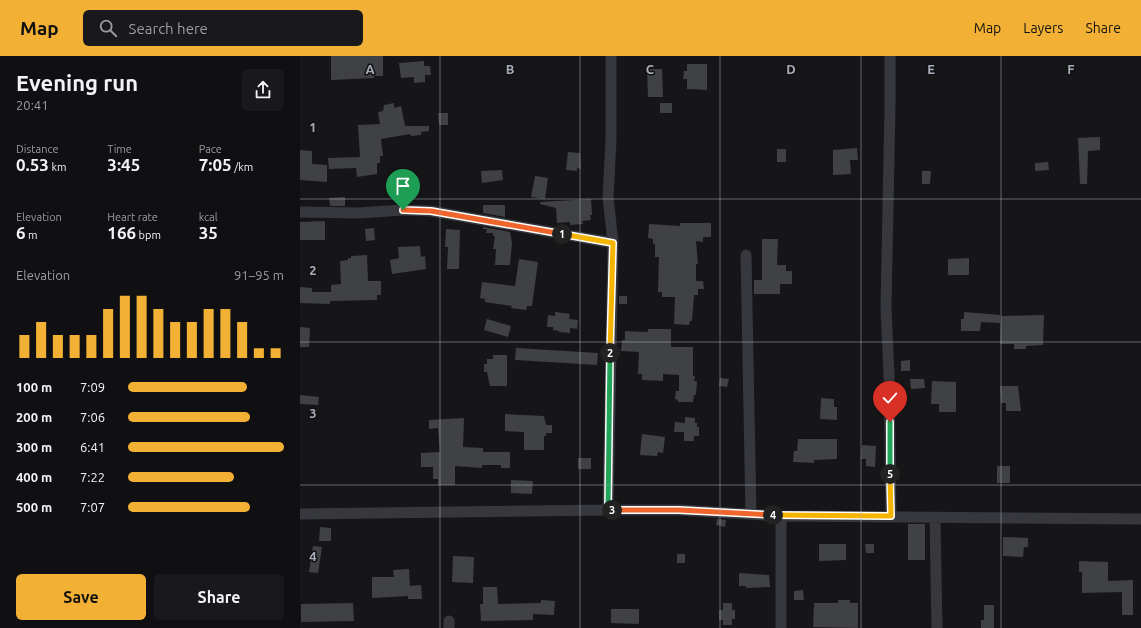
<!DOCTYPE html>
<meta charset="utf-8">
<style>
body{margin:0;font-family:Ubuntu,sans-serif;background:#19191b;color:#f1f3f6;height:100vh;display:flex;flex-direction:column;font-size:15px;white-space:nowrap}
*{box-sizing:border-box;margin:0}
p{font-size:13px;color:#9c9d9f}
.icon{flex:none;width:22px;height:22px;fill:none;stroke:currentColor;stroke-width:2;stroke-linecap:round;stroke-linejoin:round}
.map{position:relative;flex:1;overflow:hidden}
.panel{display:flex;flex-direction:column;background:#101012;width:300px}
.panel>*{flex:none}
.pin{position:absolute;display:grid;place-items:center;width:34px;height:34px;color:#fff;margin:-41px -17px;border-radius:50% 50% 50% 0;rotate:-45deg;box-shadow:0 0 4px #0007}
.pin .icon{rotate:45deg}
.km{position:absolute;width:20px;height:20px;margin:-10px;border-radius:50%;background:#222;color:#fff;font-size:11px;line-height:20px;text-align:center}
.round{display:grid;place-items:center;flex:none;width:42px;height:42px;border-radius:6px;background:#19191b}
.overview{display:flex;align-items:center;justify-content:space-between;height:68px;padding:0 16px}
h1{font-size:22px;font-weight:700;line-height:30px}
.figures{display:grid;grid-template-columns:repeat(3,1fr);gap:6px;height:68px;padding:4px 16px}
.figures div{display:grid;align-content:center}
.figures b{font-size:17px;font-weight:700}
.figures small{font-size:11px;font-weight:400}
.figures p{font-size:11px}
.chart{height:112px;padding:8px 16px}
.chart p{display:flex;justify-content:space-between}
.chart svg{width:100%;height:72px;margin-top:4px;stroke:#f2b134;stroke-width:6}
.primary-button{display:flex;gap:8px;margin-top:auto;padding:8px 16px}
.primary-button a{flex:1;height:46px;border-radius:6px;background:#f2b134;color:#111;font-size:16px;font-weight:700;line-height:46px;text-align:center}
.primary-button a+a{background:#19191b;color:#f1f3f6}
ul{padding:0 16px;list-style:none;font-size:13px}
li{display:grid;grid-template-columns:64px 48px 1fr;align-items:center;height:30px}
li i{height:10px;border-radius:5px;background:#f2b134}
header{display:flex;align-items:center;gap:24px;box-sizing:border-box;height:56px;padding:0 20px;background:#f2b134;color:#111}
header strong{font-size:19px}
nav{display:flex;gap:22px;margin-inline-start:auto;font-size:14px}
.search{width:280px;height:36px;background:#19191b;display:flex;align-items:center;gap:10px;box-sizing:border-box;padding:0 14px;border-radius:6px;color:#9c9d9f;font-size:15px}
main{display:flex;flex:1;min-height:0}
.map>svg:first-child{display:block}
.building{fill:#404145}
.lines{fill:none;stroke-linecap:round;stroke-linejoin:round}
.minor{stroke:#37383d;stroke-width:11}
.split-1-casing{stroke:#fff;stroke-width:8}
.split-2-casing{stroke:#fff;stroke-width:8}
.split-3-casing{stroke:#fff;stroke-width:8}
.split-4-casing{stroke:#fff;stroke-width:8}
.split-5-casing{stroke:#fff;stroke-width:8}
.split-6-casing{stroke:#fff;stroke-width:8}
.split-1{stroke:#f0652b;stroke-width:5}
.split-2{stroke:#f5b400;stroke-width:5}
.split-3{stroke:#22a559;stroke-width:5}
.split-4{stroke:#f0652b;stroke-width:5}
.split-5{stroke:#f5b400;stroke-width:5}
.split-6{stroke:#22a559;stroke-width:5}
.grid{fill:none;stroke:#a8adb8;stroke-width:1;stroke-opacity:0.55}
.grid-label{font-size:13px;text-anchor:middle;font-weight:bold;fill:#a8adb8;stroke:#111113;stroke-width:3;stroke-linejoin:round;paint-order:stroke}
</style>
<header>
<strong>Map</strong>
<div class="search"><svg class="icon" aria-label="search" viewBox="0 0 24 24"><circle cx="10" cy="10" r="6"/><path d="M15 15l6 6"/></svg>Search here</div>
<nav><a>Map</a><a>Layers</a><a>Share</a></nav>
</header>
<main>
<section class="panel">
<div class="overview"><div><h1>Evening run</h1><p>20:41</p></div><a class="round"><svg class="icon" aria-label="share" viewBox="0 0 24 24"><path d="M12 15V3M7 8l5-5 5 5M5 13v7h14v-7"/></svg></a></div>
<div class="figures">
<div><p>Distance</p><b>0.53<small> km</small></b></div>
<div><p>Time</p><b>3:45</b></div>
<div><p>Pace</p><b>7:05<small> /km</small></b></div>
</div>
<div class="figures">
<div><p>Elevation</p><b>6<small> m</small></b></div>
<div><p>Heart rate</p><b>166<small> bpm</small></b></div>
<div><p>kcal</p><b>35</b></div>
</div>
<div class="chart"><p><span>Elevation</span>91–95 m</p>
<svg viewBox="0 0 160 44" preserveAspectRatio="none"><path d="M5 44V30M15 44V22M25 44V30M35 44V30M45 44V30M55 44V14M65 44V6M75 44V6M85 44V14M95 44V22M105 44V22M115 44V14M125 44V14M135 44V22M145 44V38M155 44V38"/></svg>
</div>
<ul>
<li><b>100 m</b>7:09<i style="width:76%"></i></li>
<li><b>200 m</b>7:06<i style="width:78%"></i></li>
<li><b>300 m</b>6:41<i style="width:100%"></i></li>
<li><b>400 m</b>7:22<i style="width:68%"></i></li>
<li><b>500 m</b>7:07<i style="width:78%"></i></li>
</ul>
<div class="primary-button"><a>Save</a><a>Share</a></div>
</section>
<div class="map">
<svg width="841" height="572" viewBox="0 0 841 572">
<rect width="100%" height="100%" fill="#161618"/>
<path class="building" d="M31,0H83V20H74V22L31,24Z
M124,5V10H130L131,19H125V26L114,27V21L101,22L99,7Z
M387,8H407V34L387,33V23H383L384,15H387Z
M347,13H362L363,41H348Z
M94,47V52L101,50L105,70H129V75L121,76V79L111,80L110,78L81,83L83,100H80V107H77V118L57,121L56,112L29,113L28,102L60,101L58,69L80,68L78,56L83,55L84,49Z
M360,47H372V57H360Z
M138,57H148V69H139Z
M800,81V94L788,95L787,128H780L778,82Z
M557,92L558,104H550L551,118L533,119V94Z
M477,93H486V106H477Z
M0,94L12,95V108L27,109V126L0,124Z
M268,96L280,97L281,113L277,112V115L266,114Z
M748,106L749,114L735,115V107Z
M202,114L203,124L182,127L181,115Z
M622,115H631L630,128H622Z
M235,120L248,122L245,143L231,141Z
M45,141V150H30L29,142Z
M291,143L292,159H290L291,164L282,165L283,168L270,169V166L257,167L256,152L240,148V146Z
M183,149H205V161L183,157Z
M25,165V184H0V166Z
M380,167H411V181H403V186L396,185L398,208H396V225H403L404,233H398V239H394L392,265H390L389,269L374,268L375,241H362V236H358L359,201H355V188H353V183L348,182L349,168L380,170Z
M183,171L210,176L212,187L210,209H195L196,193H193L195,180H193V177H186L187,173H183Z
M74,172L75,184L66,185L65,173Z
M146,173L160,174L159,213H147L148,191H145Z
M462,183H478L477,209H486V215H492V228H480V238H454V224H462Z
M120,190L121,201L125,200L126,213L92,218L90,204L99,202L98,191Z
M67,199L68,225H81V239H77V244L30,245V248L0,247V231L12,232V236H31V229L41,228L40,205L48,204V202H51V200Z
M669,202V219H648V203Z
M219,203L238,206L232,250H227L226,254L211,252L212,250L185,246V243L180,242L182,226L215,230Z
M319,240H327V248H319Z
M255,256L270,258L269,263L278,264L277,273L270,272V277L259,276V275L253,274V271H247L248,259L255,260Z
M664,256L700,259V267L681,266L680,275H661V263H664Z
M744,259L743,289L726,290V293H714V288H700L701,260Z
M187,263L211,270L208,281L184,274Z
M0,271L10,272L9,291H0Z
M348,273H371V291H393V320H395L394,325H397L396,339H394L393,346H378V344L375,343L376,335H379V319L363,318V325L342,324V318H338L339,296L321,295L322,284H325V275L348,276Z
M216,292L298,297L297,309L215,304Z
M193,299H207V330H190L187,316H184V308H187V303H193Z
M610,304V315H601V305Z
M420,322L429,323L427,331L419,330Z
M610,323H624L625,332L611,333Z
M632,325L656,326V356H639V348H631Z
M700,330H718L721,355H706V347H701Z
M0,339L19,341L18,349L0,348Z
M521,342L534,343V351H537V364L520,363Z
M205,358L244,360L246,369H252V377H246V380H244V394H224V376L205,375Z
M385,361L395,362V367H397V371H399V380H394V385H384V376H374L375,366L385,367Z
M164,362L163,391L183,392V396H210V412H201V409H182V412L155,410V429H138V423H133V411H121V397L140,396L138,372L129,373V364Z
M342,378L365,381L363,397L358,396L357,400L340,399Z
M498,383H537V403L514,404V407L493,406L494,395H497Z
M562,389L576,390L575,411L566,410V403H561Z
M278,402H291V413H278Z
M697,410H710V427H697Z
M211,424L233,425L232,438L211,437Z
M417,463L426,464L425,471L416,469Z
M608,468H625V504H608Z
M20,471L31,472V485H19Z
M703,481L728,482V491H724L723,501L703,500Z
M519,488H546V504L519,505Z
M565,488H574V497H566Z
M13,490L22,491L18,517L9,516Z
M377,498H385V507H377Z
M153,500L174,501L173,527L152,526Z
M779,505L808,506V525L833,524V559H822V536L782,537V516H779Z
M109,513L110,530L121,529L122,543H108V540L72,542V521H94L93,514Z
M439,517L469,519L470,531L446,532V530H439Z
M183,531H197L198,548L241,547V544L255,545L254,559L233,558V564L181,565L180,548H183Z
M503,534L504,544H494V535Z
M538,544H550V547H558V572L513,571L514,547H538Z
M53,547L54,565L1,566V548Z
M423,547H432V554H435V563H432V569H423V564H419V554H423Z
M684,549H694V572H681V564H684Z
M311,553H339V568L311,567Z"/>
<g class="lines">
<path class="minor" d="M590,0V50L586,252L589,319L591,460
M0,156L59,157L103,154L131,155L313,187
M446,199L451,458
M308,454L313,187L308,141L311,85V0
M0,458L308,454H379L481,460L841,463
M635,462L637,572
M149,565V572
M481,572V460"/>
</g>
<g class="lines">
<g class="split-1-casing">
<path id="split-1" d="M103,154L131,155L262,178"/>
</g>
<g class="split-2-casing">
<path id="split-2" d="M262,178L313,187L310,297"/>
</g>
<g class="split-3-casing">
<path id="split-3" d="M310,297L308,454H312"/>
</g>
<g class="split-4-casing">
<path id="split-4" d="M312,454H379L473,459"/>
</g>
<g class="split-5-casing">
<path id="split-5" d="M473,459L591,460L590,418"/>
</g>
<g class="split-6-casing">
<path id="split-6" d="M590,366V418"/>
</g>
<use href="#split-1" class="split-1"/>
<use href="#split-2" class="split-2"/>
<use href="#split-3" class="split-3"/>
<use href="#split-4" class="split-4"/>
<use href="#split-5" class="split-5"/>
<use href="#split-6" class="split-6"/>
</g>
<path class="grid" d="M140,0V572M280,0V572M420,0V572M561,0V572M701,0V572M0,143H841M0,286H841M0,429H841"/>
<g class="grid-label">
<text x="70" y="18">A</text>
<text x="210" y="18">B</text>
<text x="350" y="18">C</text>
<text x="491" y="18">D</text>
<text x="631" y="18">E</text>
<text x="771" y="18">F</text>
<text x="13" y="76">1</text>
<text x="13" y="219">2</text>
<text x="13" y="362">3</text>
<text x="13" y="505">4</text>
</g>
</svg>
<div class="pin" style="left:103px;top:154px;background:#1e9e55"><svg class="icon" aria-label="arrive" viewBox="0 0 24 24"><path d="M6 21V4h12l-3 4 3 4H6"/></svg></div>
<div class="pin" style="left:590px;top:366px;background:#d93025"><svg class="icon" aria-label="check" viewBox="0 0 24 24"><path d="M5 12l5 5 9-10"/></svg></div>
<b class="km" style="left:262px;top:178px">1</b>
<b class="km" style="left:310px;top:297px">2</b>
<b class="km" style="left:312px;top:454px">3</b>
<b class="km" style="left:473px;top:459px">4</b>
<b class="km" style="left:590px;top:418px">5</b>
</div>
</main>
